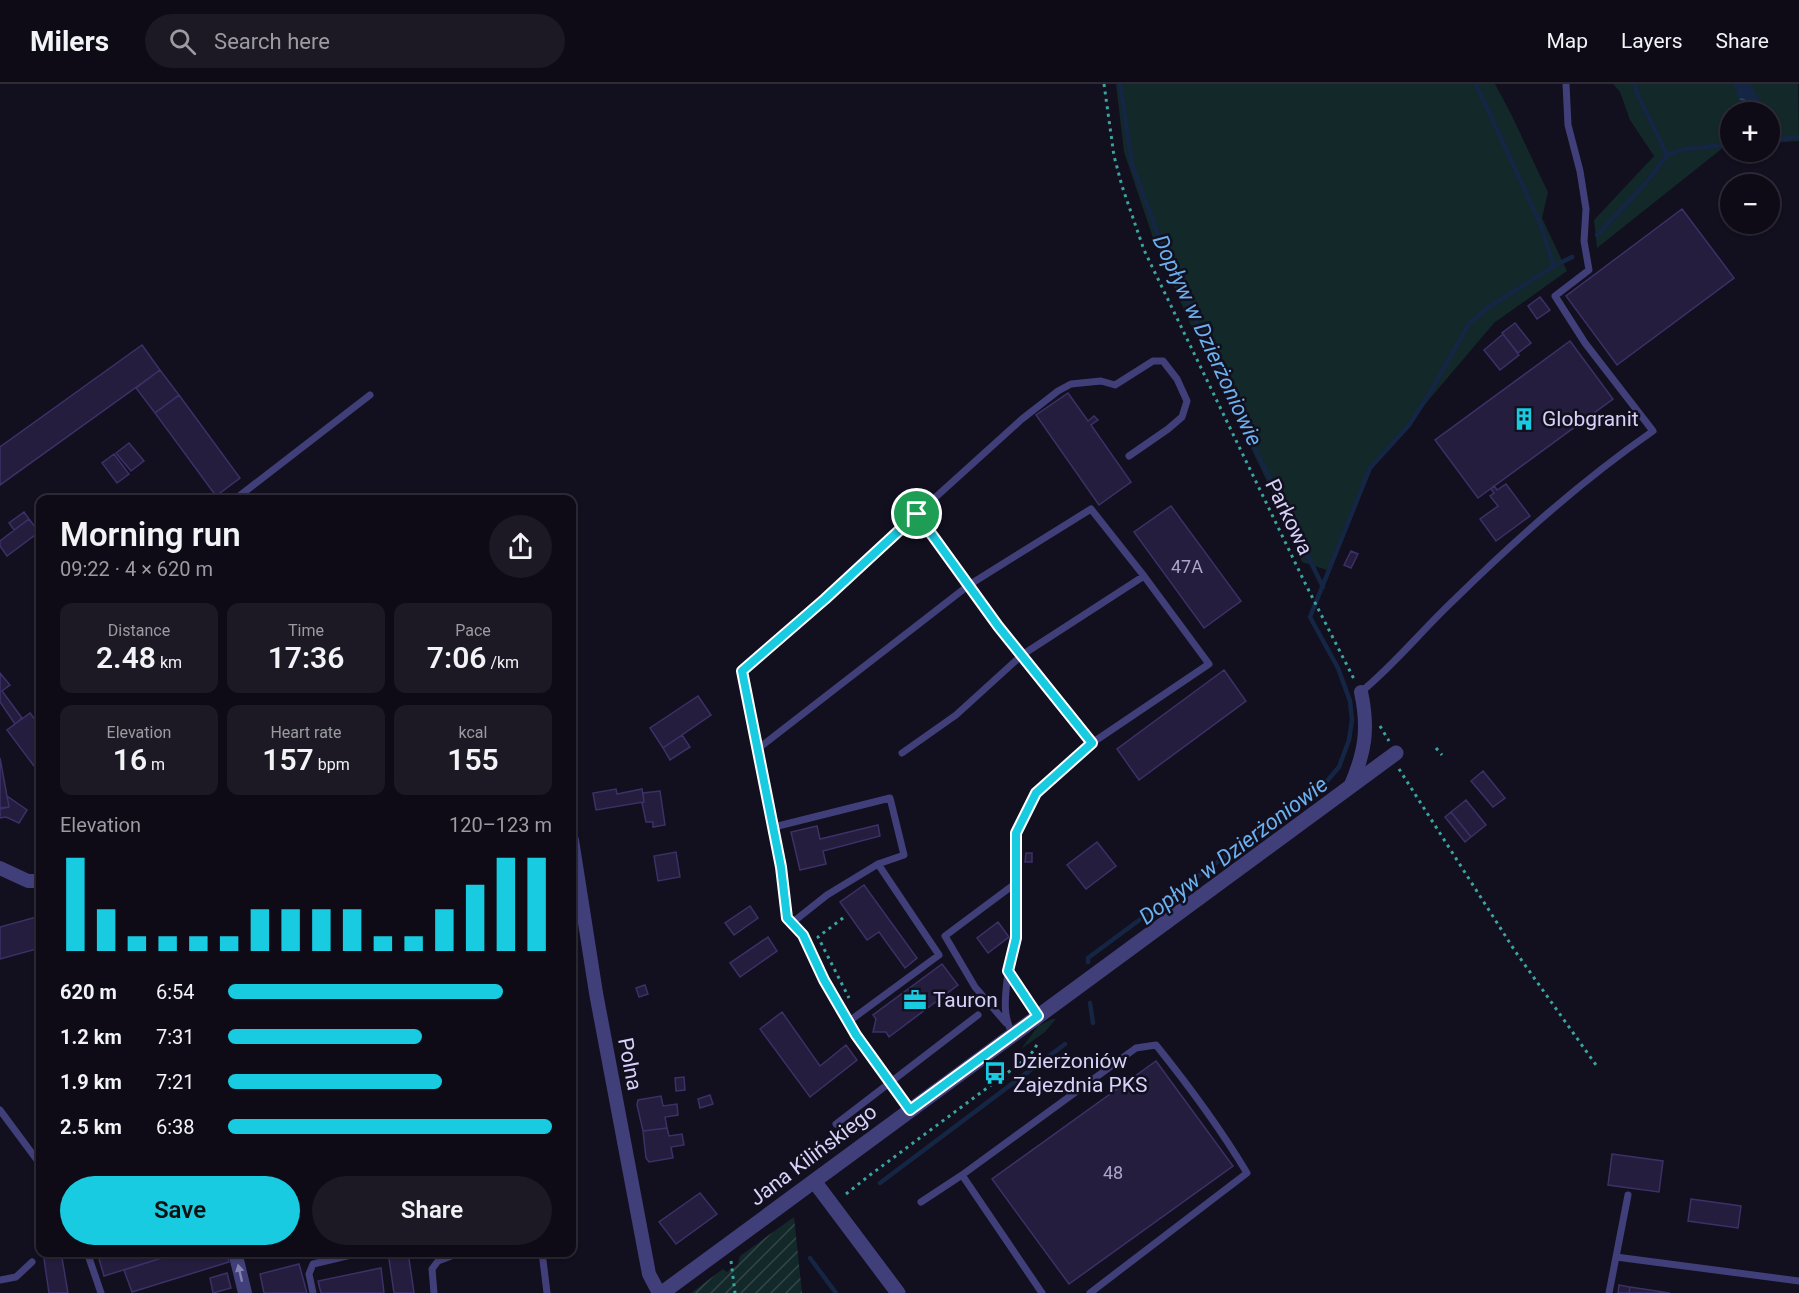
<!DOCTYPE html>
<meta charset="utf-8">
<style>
body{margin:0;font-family:Roboto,sans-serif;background:#1c1924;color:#f1f3f6;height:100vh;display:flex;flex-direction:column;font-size:22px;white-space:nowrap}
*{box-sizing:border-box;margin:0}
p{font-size:20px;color:#9b9ba1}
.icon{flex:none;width:33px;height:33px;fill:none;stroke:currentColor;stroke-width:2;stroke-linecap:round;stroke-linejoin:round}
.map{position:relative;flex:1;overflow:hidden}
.details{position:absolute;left:36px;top:411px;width:540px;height:762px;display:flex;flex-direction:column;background:#0e0b17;border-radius:12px;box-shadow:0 2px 4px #0004,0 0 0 2px #2e2b36}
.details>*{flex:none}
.tools{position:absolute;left:1720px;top:18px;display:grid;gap:12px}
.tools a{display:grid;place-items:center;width:60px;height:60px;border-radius:50%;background:#0e0b17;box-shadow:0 2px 4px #0004,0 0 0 2px #2e2b36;font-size:30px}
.pin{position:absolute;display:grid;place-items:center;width:51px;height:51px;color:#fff;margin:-26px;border:3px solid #fff;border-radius:50%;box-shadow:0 2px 6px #0007}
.round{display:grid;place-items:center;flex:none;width:63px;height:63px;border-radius:32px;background:#1c1924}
.head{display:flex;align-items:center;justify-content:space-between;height:102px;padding:0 24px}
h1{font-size:33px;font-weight:600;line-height:45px}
.figures{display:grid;grid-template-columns:repeat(3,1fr);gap:9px;height:102px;padding:6px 24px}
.figures div{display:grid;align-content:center;border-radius:12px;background:#1c1924;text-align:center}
.figures b{font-size:30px;font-weight:600}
.figures small{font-size:16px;font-weight:400}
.figures p{font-size:16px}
.chart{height:168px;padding:12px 24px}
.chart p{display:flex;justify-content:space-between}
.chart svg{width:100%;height:108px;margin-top:6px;stroke:#18cbe0;stroke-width:6}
.cta{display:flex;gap:12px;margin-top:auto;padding:12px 24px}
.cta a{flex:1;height:69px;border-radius:36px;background:#18cbe0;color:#111;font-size:24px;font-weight:600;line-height:69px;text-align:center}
.cta a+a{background:#1c1924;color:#f1f3f6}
ul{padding:0 24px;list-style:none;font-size:20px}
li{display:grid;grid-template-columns:96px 72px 1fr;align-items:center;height:45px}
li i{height:15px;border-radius:8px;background:#18cbe0}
header{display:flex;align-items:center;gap:36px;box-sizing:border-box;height:84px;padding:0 30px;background:#0e0b17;border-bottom:2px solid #2e2b36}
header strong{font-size:28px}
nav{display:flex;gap:33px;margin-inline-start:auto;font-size:21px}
.search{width:420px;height:54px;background:#1c1924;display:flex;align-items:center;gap:15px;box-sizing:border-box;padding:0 21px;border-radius:33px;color:#9b9ba1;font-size:22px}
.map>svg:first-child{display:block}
.green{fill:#132828}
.garden{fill:url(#garden-furrows)}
.water{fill:url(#water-ripples)}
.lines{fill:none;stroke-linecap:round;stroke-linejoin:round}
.stream{stroke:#142644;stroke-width:4.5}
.building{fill:#241d3e;stroke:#3c3167;stroke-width:1.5}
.path{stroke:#3aa5a0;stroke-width:3;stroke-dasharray:3 4.5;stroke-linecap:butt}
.service{stroke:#413f79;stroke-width:7}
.minor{stroke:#413f79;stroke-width:14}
.tertiary{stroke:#413f79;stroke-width:15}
.oneway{fill:#8481b3}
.route-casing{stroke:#fff;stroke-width:12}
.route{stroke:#18cbe0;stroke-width:8}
.labels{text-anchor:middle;stroke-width:5;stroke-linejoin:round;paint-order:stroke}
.number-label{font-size:18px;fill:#aaa5cb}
.poi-label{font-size:21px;fill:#d7d2fa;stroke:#120f1f;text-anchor:start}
.street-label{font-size:21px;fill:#d7d2fa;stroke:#120f1f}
.water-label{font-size:22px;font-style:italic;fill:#6bb1ef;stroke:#120f1f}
</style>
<header>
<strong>Milers</strong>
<div class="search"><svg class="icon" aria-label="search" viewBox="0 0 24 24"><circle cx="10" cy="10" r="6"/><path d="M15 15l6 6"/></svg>Search here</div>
<nav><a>Map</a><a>Layers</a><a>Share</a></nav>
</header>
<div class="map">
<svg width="1799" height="1209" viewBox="0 0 1799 1209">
<defs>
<pattern id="garden-furrows" width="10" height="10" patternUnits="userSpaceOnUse" patternTransform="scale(1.5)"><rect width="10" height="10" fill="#132828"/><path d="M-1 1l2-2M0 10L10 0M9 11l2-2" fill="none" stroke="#354648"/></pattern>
<pattern id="water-ripples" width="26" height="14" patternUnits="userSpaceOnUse" patternTransform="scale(1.5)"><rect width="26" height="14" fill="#142644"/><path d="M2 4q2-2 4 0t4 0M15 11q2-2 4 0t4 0" fill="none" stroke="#354560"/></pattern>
</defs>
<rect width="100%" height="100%" fill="#120f1f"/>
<path class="green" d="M1116,0H1495C1515,35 1530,72 1548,108L1542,134L1567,187L1494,239L1371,384L1330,487L1302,478L1283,430L1189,237L1155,160L1124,68Z
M1613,0H1798L1799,57L1770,59V28H1731V62L1724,63L1597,164L1594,136L1654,72L1630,36L1620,8Z
M1052,935H1056L1045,948L1021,965L1038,942Z"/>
<path class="garden" d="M794,1133L802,1209H691L723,1185L727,1188L738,1180L740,1172Z"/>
<path class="water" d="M1733,0H1750L1763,22L1764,28H1745Z"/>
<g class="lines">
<path class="stream" d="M1120,0L1132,80L1164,167L1245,344L1323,503
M1476,0L1540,139L1554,182
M1635,0V5L1667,71
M1770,56L1799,53
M1597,151L1646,99L1667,71L1680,66L1731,60
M1088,878V874L1223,774L1321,704L1339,683L1349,656L1352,636L1350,617L1338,584L1310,533L1370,384L1409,341L1429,310L1469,240L1486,225L1554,182L1572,173
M1090,919L1093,939
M880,1099L1065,960
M810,1174L836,1209"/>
</g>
<path class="building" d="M1682,125L1734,194L1617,281L1566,212Z
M1540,213L1550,226L1537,235L1528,222Z
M1515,239L1531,259L1518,269L1502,249Z
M1503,250L1519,271L1500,286L1484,266Z
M1570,257L1613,315L1478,414L1435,356Z
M142,261L160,286L0,401V363Z
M160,286L179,311L155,329L136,304Z
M1068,309L1088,337L1094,332L1098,336L1091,341L1131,398L1099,421L1036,331Z
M179,311L240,394L216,412L155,329Z
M129,359L144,377L131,387L116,369Z
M114,370L129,390L117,399L102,379Z
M1506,400L1530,432L1496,457L1480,435L1498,422L1490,412L1494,409L1491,405L1494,402L1497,406Z
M1171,422L1241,517L1204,544L1134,448Z
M24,428L29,435L14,446L9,439Z
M29,435L39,448L7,472L0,462V457Z
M1351,467L1358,470L1351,484L1344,481Z
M1224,586L1246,617L1139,696L1117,665Z
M0,589L10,601L2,607L22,634L15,640L0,618Z
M698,612L711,631L663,664L650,644Z
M30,629L40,642V690L7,646Z
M682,651L690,663L670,676L663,664Z
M0,674L9,723L0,724Z
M1483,687L1505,714L1493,723L1471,697Z
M616,705L617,710L642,705L644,718L596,726L593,709Z
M660,707L665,741L653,743V738H646L642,719L644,718L643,709Z
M7,712L27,726L19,739L6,733L0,734V725L9,723Z
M1466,716L1486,741L1471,753L1451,728Z
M1451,728L1471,753L1465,758L1445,733Z
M878,741L880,752L823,767L826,780L800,786L791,748L817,742L820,755Z
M1097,758L1116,782L1086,805L1067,781Z
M676,768L680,793L658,797L654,772Z
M1026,769H1032V778H1025Z
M864,801L917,874L905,884L879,848L867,856L840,818Z
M750,822L758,834L734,851L725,839Z
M40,832V864L0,875V843Z
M998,838L1009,853L988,869L977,854Z
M768,853L777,867L740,893L730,879Z
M942,880L958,901L889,953L886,948H873L876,935L873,931Z
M645,901L648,910L639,913L636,904Z
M782,928L820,982L846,961L857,976L810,1013L760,945Z
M1156,977L1233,1082L1069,1200L992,1095Z
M684,993L685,1006L676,1007L675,994Z
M710,1011L713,1020L700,1024L698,1015Z
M661,1012L663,1022L677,1020L678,1031L665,1033L667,1044L643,1047L637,1021L638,1016Z
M667,1044L669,1052L682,1050L684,1061L671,1063L673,1074L649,1078L646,1074L643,1047Z
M1612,1070L1663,1077L1659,1108L1608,1101Z
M700,1109L717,1130L676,1160L659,1138Z
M1691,1115L1741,1122L1738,1144L1688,1137Z
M43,1168H61L68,1209H49Z
M97,1168H181L104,1192Z
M181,1168H227L229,1178L132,1208L124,1186Z
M388,1168H408L414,1209H394Z
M299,1180L307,1209H264L260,1190Z
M381,1184L384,1209H321L318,1197Z
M227,1189L231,1204L213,1209L210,1194Z
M1619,1201L1630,1203L1629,1209H1618Z
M1630,1203L1670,1209H1629Z"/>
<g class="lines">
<path class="path" d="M1104,0L1114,72L1122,102L1144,166L1306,501L1355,597
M1380,642L1389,657
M1436,664L1442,671
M1399,685L1515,867L1596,981
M843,834L818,853L849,914
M846,1110L870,1091L1026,975L1035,965L1038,957
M731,1177L735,1209"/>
<path class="service" d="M234,416L370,311
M917,430L825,515L742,587L759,664L969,501L1091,425L1144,492L1209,580L1092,659
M1361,608C1395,580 1423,545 1455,515C1517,454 1581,397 1653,347L1585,259L1555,212L1589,186L1584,157L1586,125L1580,87L1568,41L1566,0
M759,664L781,783L787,834L803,851L823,896L856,952L910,1025
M902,669L956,631L1022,571L1144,492
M774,743L890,714L904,771L878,780
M793,838L827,811L878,780L939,871L848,938
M1008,887C1006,909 1001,931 1013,950
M1038,932L1008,887L1016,854V749L1036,709L1092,659L998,542L917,430L1022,335L1058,307L1071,300L1101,297L1115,301L1153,277H1163L1177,295L1187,317L1182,333L1168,345L1129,372
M1006,939L975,903L945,852L1016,799
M0,1026L40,1080
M836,1040L978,931
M962,1091L1136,964L1156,961C1189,1002 1220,1044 1247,1089L1090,1209
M921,1118L962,1091L1042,1209
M87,1168L101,1209
M542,1168L547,1209
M1616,1173L1799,1197
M0,1196L16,1193L32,1178
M313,1209L309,1190L313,1180L364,1168
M434,1209L432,1185L438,1177L462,1168
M1609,1209L1628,1111"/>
<path class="minor" d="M1350,703C1365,669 1369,645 1361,608
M572,756L596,909L649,1190L659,1209
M0,784L28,797H40
M235,1168L245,1209"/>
<path class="tertiary" d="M814,1097L898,1209
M662,1209L1396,669"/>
</g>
<defs><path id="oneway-solid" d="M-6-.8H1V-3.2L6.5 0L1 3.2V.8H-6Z" transform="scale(1.5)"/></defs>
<use class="oneway" href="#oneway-solid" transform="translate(240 1189) rotate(-103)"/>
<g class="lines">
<g class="route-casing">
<path id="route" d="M917,430L998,542L1092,659L1036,709L1016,749V854L1008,887L1038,932L910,1026L856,951L824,896L803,851L787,834L781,783L742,587L825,515Z"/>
</g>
<use href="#route" class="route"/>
</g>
<defs>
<g id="building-bare" transform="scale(1.8)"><path d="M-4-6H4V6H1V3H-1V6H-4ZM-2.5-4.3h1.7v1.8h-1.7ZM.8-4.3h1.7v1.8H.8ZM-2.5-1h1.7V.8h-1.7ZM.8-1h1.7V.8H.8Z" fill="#18cbe0" stroke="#120f1f" stroke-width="2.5" paint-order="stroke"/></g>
<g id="office-bare" transform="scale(1.8)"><path d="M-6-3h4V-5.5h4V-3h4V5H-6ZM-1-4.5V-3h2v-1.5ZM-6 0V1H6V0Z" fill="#18cbe0" stroke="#120f1f" stroke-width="2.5" paint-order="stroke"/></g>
<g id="bus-bare" transform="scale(1.8)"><path d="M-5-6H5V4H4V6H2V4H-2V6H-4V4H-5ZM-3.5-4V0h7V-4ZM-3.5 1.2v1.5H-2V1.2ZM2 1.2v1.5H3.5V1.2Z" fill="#18cbe0" stroke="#120f1f" stroke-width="2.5" paint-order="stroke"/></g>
</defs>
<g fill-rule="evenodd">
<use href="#building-bare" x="1524" y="335"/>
<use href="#office-bare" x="915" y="916"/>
<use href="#bus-bare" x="995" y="989"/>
</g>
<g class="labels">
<g class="number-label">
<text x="1187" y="489">47A</text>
<text x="1113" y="1095">48</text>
</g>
<g class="poi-label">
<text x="1542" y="342">Globgranit</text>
<text x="933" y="923">Tauron</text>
<text x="1013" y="984">Dzierżoniów<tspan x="1013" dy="24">Zajezdnia PKS</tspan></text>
</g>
<g class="street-label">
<text transform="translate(1289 433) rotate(64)" y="7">Parkowa</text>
<text transform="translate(630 980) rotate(79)" y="7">Polna</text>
<text transform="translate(813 1071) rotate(-37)" y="7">Jana Kilińskiego</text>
</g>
<g class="water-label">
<text transform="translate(1208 256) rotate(65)" y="8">Dopływ w Dzierżoniowie</text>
<text transform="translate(1233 766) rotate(-37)" y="8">Dopływ w Dzierżoniowie</text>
</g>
</g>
</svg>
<div class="tools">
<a>+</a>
<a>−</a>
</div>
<div class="pin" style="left:917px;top:430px;background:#1e9e55"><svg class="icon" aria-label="arrive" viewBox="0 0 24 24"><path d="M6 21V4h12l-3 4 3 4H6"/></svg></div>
<section class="details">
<div class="head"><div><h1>Morning run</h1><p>09:22 · 4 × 620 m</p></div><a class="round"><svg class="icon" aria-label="share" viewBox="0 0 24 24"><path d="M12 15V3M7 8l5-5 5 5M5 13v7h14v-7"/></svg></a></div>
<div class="figures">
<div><p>Distance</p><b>2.48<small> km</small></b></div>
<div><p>Time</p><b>17:36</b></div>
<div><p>Pace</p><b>7:06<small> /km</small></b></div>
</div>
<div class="figures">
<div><p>Elevation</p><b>16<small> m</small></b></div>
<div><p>Heart rate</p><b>157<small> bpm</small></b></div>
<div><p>kcal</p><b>155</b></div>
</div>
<div class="chart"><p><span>Elevation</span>120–123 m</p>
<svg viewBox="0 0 160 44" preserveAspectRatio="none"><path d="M5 44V6M15 44V27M25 44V38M35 44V38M45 44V38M55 44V38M65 44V27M75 44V27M85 44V27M95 44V27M105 44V38M115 44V38M125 44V27M135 44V17M145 44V6M155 44V6"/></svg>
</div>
<ul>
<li><b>620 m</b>6:54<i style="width:85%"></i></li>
<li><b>1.2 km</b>7:31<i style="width:60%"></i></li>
<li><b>1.9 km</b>7:21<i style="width:66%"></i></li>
<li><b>2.5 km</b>6:38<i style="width:100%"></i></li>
</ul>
<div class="cta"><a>Save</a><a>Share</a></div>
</section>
</div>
